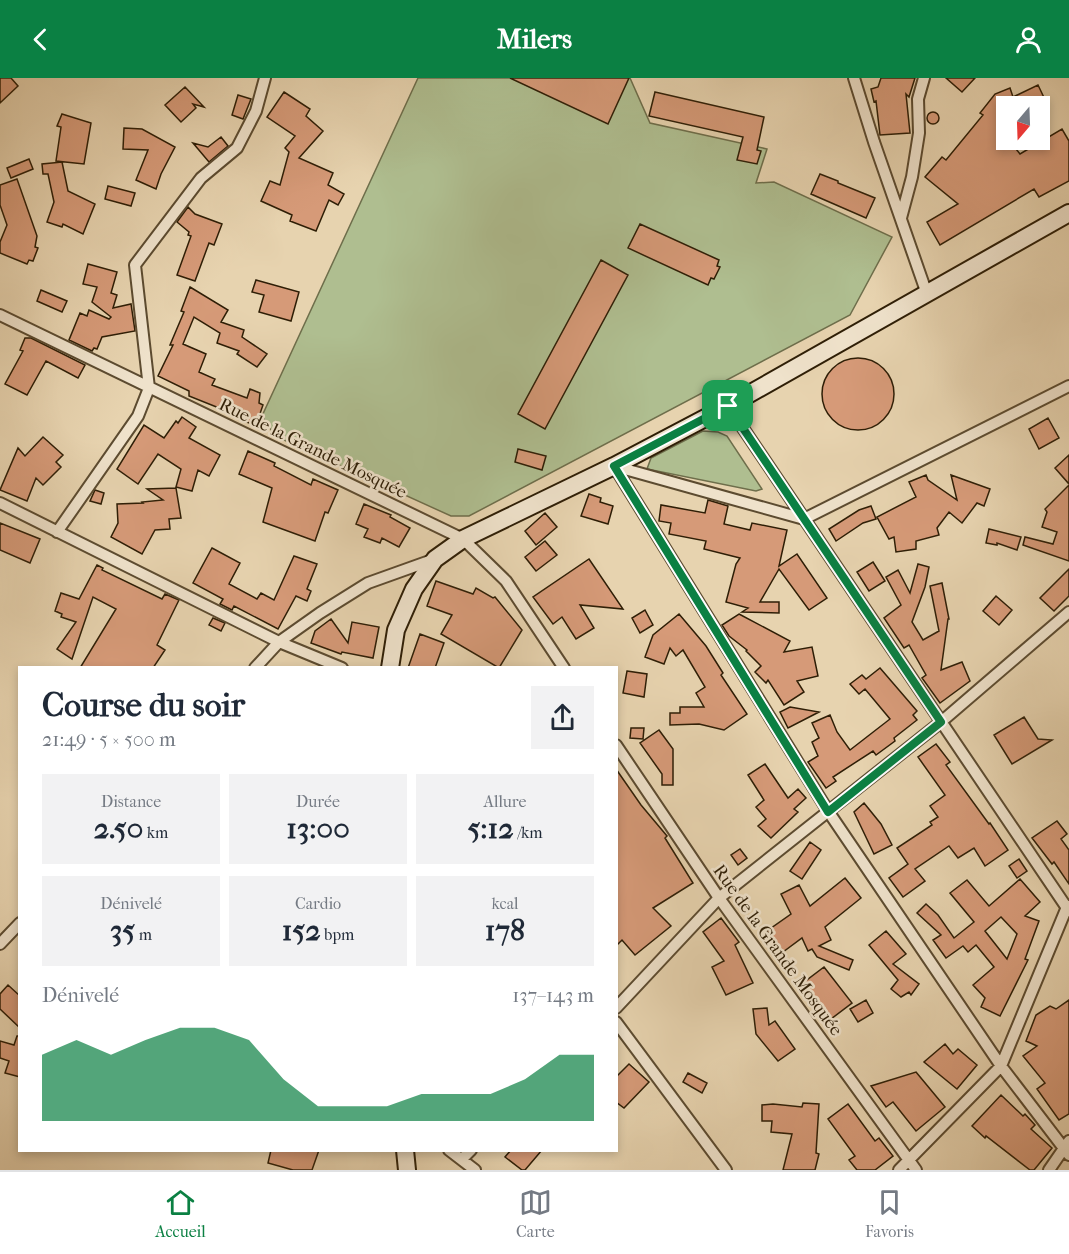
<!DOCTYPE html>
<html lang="fr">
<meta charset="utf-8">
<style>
body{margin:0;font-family:"IM FELL French Canon",serif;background:#f2f2f3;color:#1f2937;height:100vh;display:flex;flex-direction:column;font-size:22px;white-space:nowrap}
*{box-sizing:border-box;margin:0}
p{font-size:20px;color:#747a83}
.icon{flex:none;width:33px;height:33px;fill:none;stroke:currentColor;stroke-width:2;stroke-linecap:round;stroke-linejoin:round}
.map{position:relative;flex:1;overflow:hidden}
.panel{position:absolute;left:18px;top:588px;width:600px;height:486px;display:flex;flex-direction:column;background:#fff;border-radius:0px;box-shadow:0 3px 9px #0003}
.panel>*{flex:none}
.needle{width:39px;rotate:199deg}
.fabs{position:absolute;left:996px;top:18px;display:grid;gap:12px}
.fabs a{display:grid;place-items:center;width:54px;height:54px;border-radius:0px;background:#fff;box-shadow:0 3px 9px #0003;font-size:30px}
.pin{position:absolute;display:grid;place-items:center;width:51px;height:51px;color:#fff;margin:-26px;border-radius:12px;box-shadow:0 3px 9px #0006}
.round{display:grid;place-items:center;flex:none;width:63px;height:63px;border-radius:0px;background:#f2f2f3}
.head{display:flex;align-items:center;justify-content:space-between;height:102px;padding:0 24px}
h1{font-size:33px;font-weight:800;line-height:45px}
.metrics{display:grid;grid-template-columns:repeat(3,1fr);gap:9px;height:102px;padding:6px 24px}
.metrics div{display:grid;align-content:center;border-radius:0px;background:#f2f2f3;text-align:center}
.metrics b{font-size:30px;font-weight:800}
.metrics small{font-size:16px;font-weight:400}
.metrics p{font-size:16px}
.chart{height:168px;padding:12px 24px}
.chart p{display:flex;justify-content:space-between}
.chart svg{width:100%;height:108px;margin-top:6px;fill:#0b8043;opacity:.7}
header{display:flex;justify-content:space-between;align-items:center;height:78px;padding:0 24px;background:#0b8043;color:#fff;font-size:27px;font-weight:800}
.dock{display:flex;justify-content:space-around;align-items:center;height:84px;border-top:2px solid #e0e1e3;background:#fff;font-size:16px;color:#747a83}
.dock a{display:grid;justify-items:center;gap:3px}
.dock .selected{color:#0b8043}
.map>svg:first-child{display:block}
.green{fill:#afbe90;stroke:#6e6e4b;stroke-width:1.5}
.building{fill:#d69a78;stroke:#2e1e06;stroke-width:1.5;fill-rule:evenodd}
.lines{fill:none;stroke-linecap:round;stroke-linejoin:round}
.street-casing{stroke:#5c4b30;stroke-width:14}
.secondary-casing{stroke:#2e1e06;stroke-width:20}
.street{stroke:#efe2cb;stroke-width:10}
.secondary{stroke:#efe2cb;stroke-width:16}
.route-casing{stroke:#fff;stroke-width:12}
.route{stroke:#0b8043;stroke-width:8}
.labels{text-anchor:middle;stroke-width:5;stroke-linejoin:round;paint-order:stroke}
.street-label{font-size:18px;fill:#2e1e06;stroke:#efe2cb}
</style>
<header><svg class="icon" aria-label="back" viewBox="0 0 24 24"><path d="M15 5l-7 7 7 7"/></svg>Milers<svg class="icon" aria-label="person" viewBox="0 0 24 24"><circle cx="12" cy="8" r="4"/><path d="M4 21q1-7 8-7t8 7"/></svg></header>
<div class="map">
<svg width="1069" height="1092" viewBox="0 0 1069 1092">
<rect width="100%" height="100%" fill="#e7d3af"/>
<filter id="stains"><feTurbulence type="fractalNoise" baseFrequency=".00333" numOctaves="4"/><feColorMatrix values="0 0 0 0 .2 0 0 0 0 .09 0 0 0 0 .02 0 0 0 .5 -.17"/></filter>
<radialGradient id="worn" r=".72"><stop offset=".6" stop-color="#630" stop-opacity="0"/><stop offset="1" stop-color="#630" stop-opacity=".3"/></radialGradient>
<path class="green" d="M418,0H630L650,45L767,71L756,105L774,104L892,159L850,237L469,438H451L275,358L262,338Z
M703,353L718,354L727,358L762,411L756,413L647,391L651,380Z"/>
<path class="building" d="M0,0H11L18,8L0,25Z
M510,0H629L608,46Z
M881,0H915L909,19L906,16L910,55L880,57L876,23L874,24L871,11L878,9Z
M946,0H975L962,14Z
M1038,7L1048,28H1006V62H1009L1020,76L1062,51L1069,63V103L1039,119L1034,111L940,167L927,144L958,126L925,99L942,79L946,82L983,37L980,35L995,16L1010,10L1013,19Z
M185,9L204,29L193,26L196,30L181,44L165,27Z
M284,14L310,31L306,38L323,53L299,80L333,95L328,107L344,116L338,127L329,122L316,153L290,143L292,137L261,123L270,103L280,107L289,74L285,70L295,58L267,39Z
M655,14L764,39L757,72L761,73L757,86L737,82L743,59L649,38Z
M238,17L251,21L243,41L232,37Z
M927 40a6 6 0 1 1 12 0a6 6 0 1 1-12 0Z
M62,36L91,45L84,86L56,83L61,49L57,48Z
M124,50L142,51L175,69L161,96L156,111L136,102L148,72L123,71Z
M221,59L228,68L209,84L193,65L208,69Z
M29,81L33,91L11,100L7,90Z
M62,84L68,113L95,126L83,156L63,146L62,149L47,144L54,124L48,96H43L42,86Z
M820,96L838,103V105L875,120L866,140L811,116Z
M17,101L37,158L35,169L38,170L33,183L29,182L27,186L0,175V164L7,147L0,127V107Z
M108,108L135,115L131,128L105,121Z
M188,129L195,136L222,146L214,167L209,165L195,203L177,197L191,158L188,157L189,154L177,144Z
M640,146L719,182L717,188L720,189L714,201L711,200L708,207L628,170Z
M601,182L628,197L545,351L518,336Z
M88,186L117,194L111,215L117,217L113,230L131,226L135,253L102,259L97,271L94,270L92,273L69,262L80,235L87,238L89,232L109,241L111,239L92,224L97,209L83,206Z
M256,202L299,214L291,243L259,234L264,217L252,214Z
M190,209L228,232L221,244L244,252L242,259L267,276L257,289L237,276L239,273L217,265L220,255L194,239L183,266L206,276L199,294L215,301L212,307L247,320L250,311L260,315L259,325L263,327L256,347L243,343L244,340L189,318V313L158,298L173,267H170L184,234L181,233Z
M41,212L67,223L62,234L37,223Z
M25,260H31L85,287L78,300L46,283L27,317L5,306L23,273L20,272Z
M822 316a36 36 0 1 1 72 0a36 36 0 1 1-72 0Z
M182,339L196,349L189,360L220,377L209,398L198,392L192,413L176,409L181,391L158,376L138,406L117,391L144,347L164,360L176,343L178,345Z
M1048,340L1059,360L1039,371L1029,351Z
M43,359L63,377L56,384L61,389L43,407L36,400L27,423L0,412L18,370L25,378Z
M518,371L546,378L542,392L515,384Z
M248,373L275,385L274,388L311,407L313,401L338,412L328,435L325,434L315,463L263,444L272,410L239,396Z
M1069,377V406L1055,390Z
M926,397L928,402L957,422L951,397L990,411L984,428L977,425L962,445L949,434L937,450L939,457L916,463V471L896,474L894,459L889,461L877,439L916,419L909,404Z
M1069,407V483L1023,467L1025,459L1053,466L1057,454L1042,449L1047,434L1045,431Z
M176,410L181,440L169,441L170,451L155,452L142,476L111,459L118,445L117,426L143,425L142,424L163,422L147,411Z
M95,412L104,415L101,426L90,423Z
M589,416L601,420L600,424L613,428L608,446L581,438Z
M708,422L728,428L724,446L750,452L752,445L787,452L779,488L797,476L827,520L809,532L779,491L760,524H779V535L742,534L748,530L726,524L736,486L740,480L704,471L706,463L669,456L671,445L659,443L661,427L705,435Z
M364,426L391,437L390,439L410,450L399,469L382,460L380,465L364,459L368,451L356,446Z
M871,428L876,441L863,445L836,463L829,451L859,432Z
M545,435L557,449L536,467L525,453Z
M0,445L40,461L30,485L0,472Z
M989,451L1021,459L1017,472L997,465V467L986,465Z
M545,463L557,477L536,493L525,479Z
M212,470L240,485L229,506L257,521L261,515L274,522L294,478L317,486L307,511L311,513L307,523L296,518L278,551L234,528L232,532L220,526L223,521L193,505Z
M589,481L623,531L580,527L594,550L576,561L562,539L553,546L533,519Z
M873,484L885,503L869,513L857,494Z
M918,486L929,489L925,509L912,544L923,562L939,553L930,508L942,505L949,541H948L941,592L962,584L970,603L940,625L922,600L926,597L909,567L904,570L884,540L901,527L886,499L898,492L910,515Z
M97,487L103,490L102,492L162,521L165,516L179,522L157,567L165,572L153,590H80L116,531L93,519L72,581L57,571L76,544L61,539L62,536L55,533L61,515L79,521Z
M1069,491V518L1054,533L1040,520Z
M436,503L473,516L476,510L493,520L495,519L522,552L499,590L441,556L452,537L427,528Z
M996,518L1012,532L999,547L983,533Z
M645,532L653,547L640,555L632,540Z
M679,536L706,568L723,595L721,597L747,636L724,652L699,646L670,647V635H680V629H704L696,615L705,609L683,572L676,578L670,570L664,586L645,579L653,557Z
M739,536L790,563L784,574L812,569L818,598L797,603L804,614L784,627L768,602L766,605L755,594L761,588L746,573L747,572L729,558L722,547Z
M213,540L225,545L221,553L209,547Z
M331,541L348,565L352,544L379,549L373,580L342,574L341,576L311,565L315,553Z
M420,556L444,565L435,590H408Z
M880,590L917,633L913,637L917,642L894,660L895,663L876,677L873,673L833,699L836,703L826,710L808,684L818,678L812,664L819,660L812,645L830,637L837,654L850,672L890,641L865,611L859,616L850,606L862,597L866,601Z
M627,593L647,596L644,619L623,615Z
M790,629L819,634L788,650L780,634Z
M1024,639L1038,661L1052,662L1012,686L994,657Z
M631,650H644L643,661L630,660Z
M659,652L673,671V707H662V696L640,665Z
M936,666L950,684L946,687L989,746L990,745L1008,772L985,788L974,770L958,780L949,768L915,791L925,803L903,819L889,800L908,786L897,770L932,747L930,744L938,739L930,728L945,717L918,679Z
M765,686L788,720L798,711L806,720L794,731L798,734L771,760L758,748L766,741L756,729L764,722L748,697Z
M616,691L641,727L667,758L665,760L693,805L653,830L671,848L635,877L622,862L616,868Z
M864,725L881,746L892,767L874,776L854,734Z
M1057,743L1067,756L1061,761L1069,772V806L1054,784L1052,786L1032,760Z
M810,764L821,772L802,801L790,793Z
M740,771L747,780L738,787L731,777Z
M1019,781L1027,793L1017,800L1009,788Z
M845,800L861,820L825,849L831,862L819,868L853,882L849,892L817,879L812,871L808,873L802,860L783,874L767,853L791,836L781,816L799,807L810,828Z
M1020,801L1040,824L1025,838L1039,843L1025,881L1028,882L1000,938L981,929L985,920L973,907L994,889L976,867L968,874L963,868L946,880L933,862L941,857L917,835L926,826L938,837L954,860L974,844L950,815L967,802L989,828ZM1001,839L1017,856L1007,881L985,853Z
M721,840L739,864L735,867L753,905L726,917L712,889L724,883L703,854Z
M886,853L906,876L893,886L919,906L911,917L909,914L901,919L891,911L898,902L869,867Z
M824,889L852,925L831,941L803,905Z
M8,907L20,918V950L0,931V916Z
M866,922L873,935L858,944L850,931Z
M1069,922V1036L1059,1042L1037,1011L1045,1005L1023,978L1037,968L1026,963L1036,937L1050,928L1056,931Z
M767,930L769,947L775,943L795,971L778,983L756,956L753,931Z
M17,958H20V999L5,995L9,983L0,980V963L14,967Z
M945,966L953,976L958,971L977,987L957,1011L924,984Z
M629,986L649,1004L624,1030L616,1024V999Z
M916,994L945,1029L916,1053L893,1024L886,1029L871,1008Z
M688,995L707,1005L702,1015L683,1004Z
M1001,1017L1023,1038L1025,1036L1035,1047L1031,1051L1052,1070L1034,1092H1030L986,1058L985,1060L972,1048Z
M803,1025L819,1026L816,1075L819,1076L815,1092H783L792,1056L771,1054L772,1043H762V1027L773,1026L802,1029Z
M848,1026L875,1063L879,1060L893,1078L875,1092H857L849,1082L855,1078L828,1041Z
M271,1072H319L312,1092H293L268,1085Z
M511,1072H542L525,1092H522L505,1079Z"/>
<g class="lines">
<g class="street-casing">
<path id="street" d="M854,0L874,64L927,216
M901,140L912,99L919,55L918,21L924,0
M0,237L463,461L506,503L564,590
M728,328L1069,833
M614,388L828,733L1001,988L1069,1077
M614,388L804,441L1069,308
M0,425L279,564L342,590
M57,454L138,338L149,310L135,187L201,100L237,70L256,33L265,0
M255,590L279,564L320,535L368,505L435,481
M616,667L719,820L916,1092
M0,866L20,845
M616,930L719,820L941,644L1069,534
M616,944L726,1092
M449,1072L475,1092
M462,1081L471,1072
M899,1092L1001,988L1067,829L1069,828
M1049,1092L1069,1063"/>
</g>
<g class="secondary-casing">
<path id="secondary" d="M390,590L396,552L414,511L435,481L463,461L614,388L728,328L1069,135
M405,1072L407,1092"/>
</g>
<use href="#street" class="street"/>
<use href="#secondary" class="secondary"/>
</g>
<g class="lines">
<g class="route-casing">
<path id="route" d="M728,328L941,644L828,734L614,388Z"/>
</g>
<use href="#route" class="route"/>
</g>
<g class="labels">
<g class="street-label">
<text transform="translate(313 370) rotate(26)" y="6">Rue de la Grande Mosquée</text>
<text transform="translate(778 872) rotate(54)" y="6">Rue de la Grande Mosquée</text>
</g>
</g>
<rect width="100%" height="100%" filter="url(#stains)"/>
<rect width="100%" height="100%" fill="url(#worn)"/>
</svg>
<div class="fabs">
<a><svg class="needle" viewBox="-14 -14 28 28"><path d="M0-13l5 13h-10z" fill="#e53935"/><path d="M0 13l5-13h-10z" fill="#747a83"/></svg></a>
</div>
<div class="pin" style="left:728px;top:328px;background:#1e9e55"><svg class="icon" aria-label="arrive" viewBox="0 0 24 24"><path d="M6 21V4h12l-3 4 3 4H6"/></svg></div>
<section class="panel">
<div class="head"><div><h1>Course du soir</h1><p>21:49 · 5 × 500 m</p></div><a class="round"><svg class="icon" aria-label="share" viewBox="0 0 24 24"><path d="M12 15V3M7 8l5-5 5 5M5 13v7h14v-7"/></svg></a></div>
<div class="metrics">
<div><p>Distance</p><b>2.50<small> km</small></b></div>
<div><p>Durée</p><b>13:00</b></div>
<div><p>Allure</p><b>5:12<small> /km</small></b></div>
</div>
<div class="metrics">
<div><p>Dénivelé</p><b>35<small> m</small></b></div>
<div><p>Cardio</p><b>152<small> bpm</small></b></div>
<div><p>kcal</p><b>178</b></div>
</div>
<div class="chart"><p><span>Dénivelé</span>137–143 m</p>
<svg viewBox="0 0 160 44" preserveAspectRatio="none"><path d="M0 44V17L10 11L20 17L30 11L40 6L50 6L60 11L70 27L80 38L90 38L100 38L110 33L120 33L130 33L140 27L150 17L160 17V44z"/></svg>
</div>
</section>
</div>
<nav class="dock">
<a class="selected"><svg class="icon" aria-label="home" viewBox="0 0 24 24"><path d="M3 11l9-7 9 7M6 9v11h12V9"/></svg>Accueil</a>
<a><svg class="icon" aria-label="map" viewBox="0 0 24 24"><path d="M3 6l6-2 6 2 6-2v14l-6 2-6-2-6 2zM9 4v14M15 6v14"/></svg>Carte</a>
<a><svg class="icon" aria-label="saved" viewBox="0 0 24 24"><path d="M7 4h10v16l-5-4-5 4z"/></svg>Favoris</a>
</nav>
